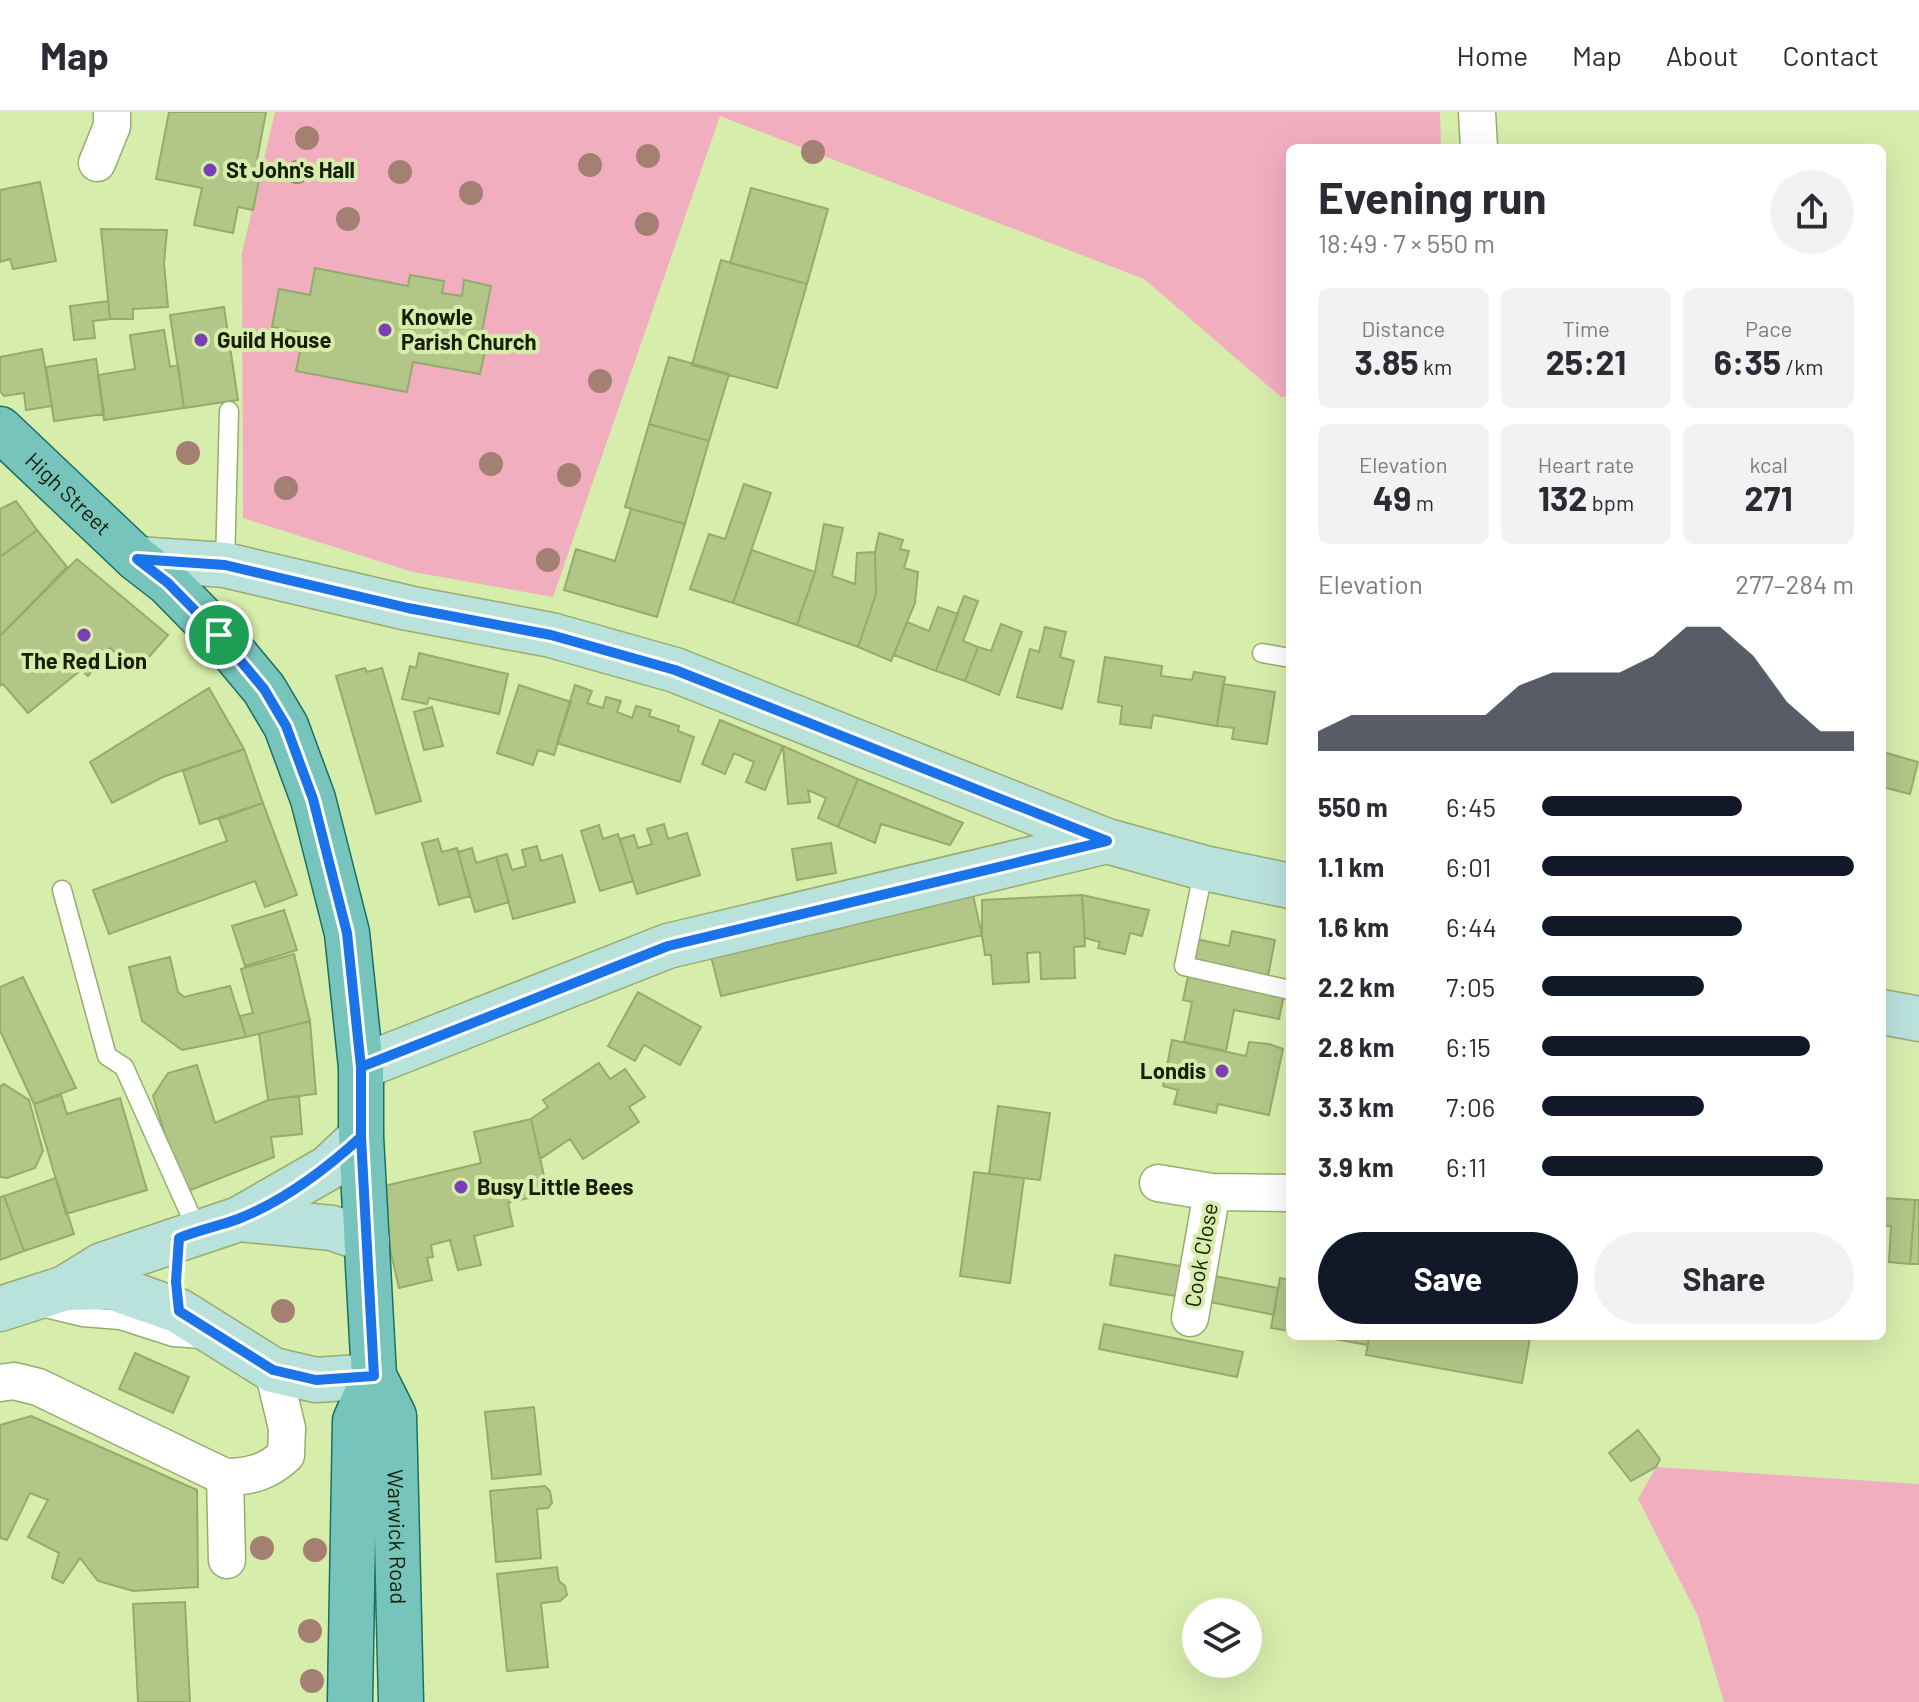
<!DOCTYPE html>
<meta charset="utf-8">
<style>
body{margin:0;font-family:Barlow,sans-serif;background:#f2f2f3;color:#2b2b33;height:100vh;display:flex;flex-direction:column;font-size:30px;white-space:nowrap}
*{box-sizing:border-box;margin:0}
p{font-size:26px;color:#7c7c81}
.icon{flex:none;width:44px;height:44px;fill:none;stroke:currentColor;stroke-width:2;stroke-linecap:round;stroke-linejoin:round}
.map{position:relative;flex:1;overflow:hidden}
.panel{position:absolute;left:1286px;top:32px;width:600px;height:1196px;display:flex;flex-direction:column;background:#fff;border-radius:12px;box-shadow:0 8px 32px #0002}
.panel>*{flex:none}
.buttons{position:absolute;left:1182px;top:1486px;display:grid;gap:16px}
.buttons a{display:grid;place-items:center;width:80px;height:80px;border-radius:50%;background:#fff;box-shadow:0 8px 32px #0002;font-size:40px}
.pin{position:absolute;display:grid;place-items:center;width:68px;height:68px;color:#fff;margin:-34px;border:4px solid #fff;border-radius:50%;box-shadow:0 2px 8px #0007}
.round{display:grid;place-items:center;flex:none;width:84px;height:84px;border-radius:42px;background:#f2f2f3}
.headline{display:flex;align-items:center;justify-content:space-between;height:136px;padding:0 32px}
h1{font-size:44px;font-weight:700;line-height:60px}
.stats{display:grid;grid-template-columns:repeat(3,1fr);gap:12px;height:136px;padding:8px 32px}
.stats div{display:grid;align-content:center;border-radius:12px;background:#f2f2f3;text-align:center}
.stats b{font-size:34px;font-weight:700}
.stats small{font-size:22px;font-weight:400}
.stats p{font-size:22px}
.chart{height:224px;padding:16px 32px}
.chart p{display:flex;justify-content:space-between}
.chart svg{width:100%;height:144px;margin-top:8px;fill:#111827;opacity:.7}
.primary-button{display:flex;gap:16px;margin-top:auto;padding:16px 32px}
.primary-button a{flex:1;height:92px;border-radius:48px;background:#111827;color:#fff;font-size:32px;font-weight:700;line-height:92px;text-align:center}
.primary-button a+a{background:#f2f2f3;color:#2b2b33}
ul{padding:0 32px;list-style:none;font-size:26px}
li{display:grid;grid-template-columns:128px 96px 1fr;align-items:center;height:60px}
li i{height:20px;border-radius:10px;background:#111827}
header{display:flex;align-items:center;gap:48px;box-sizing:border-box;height:112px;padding:0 40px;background:#fff;border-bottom:2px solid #e1e1e2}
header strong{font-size:38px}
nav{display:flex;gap:44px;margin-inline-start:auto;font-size:28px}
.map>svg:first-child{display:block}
.green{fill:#f1aebe}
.building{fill:#b1c687;stroke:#96aa6c;stroke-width:2}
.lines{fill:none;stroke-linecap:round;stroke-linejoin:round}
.lane-casing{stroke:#97ac6e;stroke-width:21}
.street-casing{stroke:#97ac6e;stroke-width:39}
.secondary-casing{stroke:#97ac6e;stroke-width:47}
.primary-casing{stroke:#19715f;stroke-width:47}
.lane{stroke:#fff;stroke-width:18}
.street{stroke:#fff;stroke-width:36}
.secondary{stroke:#bae2dd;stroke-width:44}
.primary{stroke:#76c4bc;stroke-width:44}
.tree{fill:#a48072}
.route-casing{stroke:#fff;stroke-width:16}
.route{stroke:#1a73e8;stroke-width:10}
.poi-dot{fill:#7a3fb5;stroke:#d7edac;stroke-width:3}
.labels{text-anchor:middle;stroke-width:8;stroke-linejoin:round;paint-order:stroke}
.poi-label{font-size:22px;font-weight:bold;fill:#181f06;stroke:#d7edac;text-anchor:start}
.street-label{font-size:22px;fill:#181f06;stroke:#d7edac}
</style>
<header>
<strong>Map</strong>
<nav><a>Home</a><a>Map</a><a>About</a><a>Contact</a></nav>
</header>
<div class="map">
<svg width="1919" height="1590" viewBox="0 0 1919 1590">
<rect width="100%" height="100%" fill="#d7edac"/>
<path class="green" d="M275,0H1440L1441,36H1290V285H1281L1144,167L720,4L553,485L413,460L243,406L242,141Z
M1656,1355L1919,1372V1590H1724L1698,1504L1638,1387Z"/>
<path class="building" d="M169,0H266L257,48L263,49L253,98L238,95L233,121L194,113L202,76L156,67Z
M40,70L56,149L13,157L10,147L0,150V78Z
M751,76L828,97L807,172L730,151Z
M101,117L167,118L164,151L168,195L133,197V207H110Z
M721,148L807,172L777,276L692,253Z
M315,156L408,174L410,163L444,169L442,181L462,184L464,168L491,174L481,224L488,225L480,262L413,250L407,280L296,259L304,221L272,215L279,177L310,183Z
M108,189L110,207L93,209L95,226L74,228L70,194Z
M224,195L238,288L184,296L170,203Z
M164,218L170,255L178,253L184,296L104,308L98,263L135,257L130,223Z
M42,237L52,294L26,298L24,281L4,284L0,279V245Z
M669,245L729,262L709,329L649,312Z
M96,247L104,302L54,309L46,255Z
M649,312L709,329L685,412L625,395Z
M744,372L771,381L733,491L690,477L709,422L725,427Z
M16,389L37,418L0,445V397Z
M631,397L685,412L657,505L564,478L576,437L615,449Z
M824,412L843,416L832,464L855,472L857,441L875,440L876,482L858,535L797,513L815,460Z
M37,418L67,455L0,524V445Z
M879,421L903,428L900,437L909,439L904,456L918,460L915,491L891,549L858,535L876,482L875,440Z
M752,438L815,460L797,513L733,491Z
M77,447L168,523L136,560L110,536L88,564L81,558L28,601L3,572L0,574V524Z
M964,484L978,489L963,529L978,535L965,569L936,559Z
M938,495L958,502L936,559L894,543L907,510L929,519Z
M1001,512L1022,520L999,583L965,569L978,535L991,539Z
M1045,515L1066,520L1060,545L1074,549L1062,597L1017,585L1030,537L1039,540Z
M419,541L508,562L499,602L429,586L427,592L402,587L410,554L416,556Z
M1105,545L1162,554L1161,564L1192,568L1194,560L1225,565L1217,614L1153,603L1151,616L1120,612L1122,594L1098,590Z
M365,556L367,560L382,556L421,689L376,702L336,564Z
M1223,572L1275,580L1267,632L1232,627L1234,616L1217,614Z
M519,573L571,590L554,643L538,638L533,653L497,641Z
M575,573L592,579L587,591L603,596L606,585L621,589L617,600L632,606L636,594L651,598L649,604L679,614L678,619L694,625L680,670L557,631Z
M209,576L244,637L163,665L112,691L90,650Z
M432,595L443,634L424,638L414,600Z
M720,608L783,634L765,678L746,670L754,650L734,641L725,662L702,652Z
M783,634L858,667L838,715L818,706L826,686L808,678L810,690L788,692Z
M244,637L263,691L200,712L183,659Z
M1883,640L1918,650L1910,682L1882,675Z
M858,667L963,711L950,733L881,712L875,731L838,715Z
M263,691L297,783L265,795L255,769L109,822L93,778L227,729L219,707Z
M664,712L668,727L687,721L700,763L637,782L620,727L634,723L638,736L652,732L647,717Z
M599,713L603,727L618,722L633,769L600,779L581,719Z
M438,727L442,740L457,736L470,784L439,793L422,731Z
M831,731L836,761L797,768L792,737Z
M537,734L541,749L562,743L575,790L513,807L496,745L507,742L512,758L526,754L522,738Z
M472,736L476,751L496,745L509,790L475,800L458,740Z
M973,783L982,823L721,884L711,844Z
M1082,783L1085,834L1074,835L1075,866L1041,867L1040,840L1027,841L1029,870L993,872L991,843H985L982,823V788Z
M1082,783L1149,798L1142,824L1130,821L1125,842L1098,836L1100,830L1085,826Z
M284,798L297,838L245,854L232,814Z
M1232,819L1275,828L1268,864L1287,868L1279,907L1234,898L1226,939L1184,930L1192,890L1183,888L1196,827L1229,834Z
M294,842L310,909L246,925L240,904L253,901L241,857Z
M170,845L178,880L184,885L230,874L246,925L182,938L142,909L129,855Z
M23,865L76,976L34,992L0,919V875Z
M638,880L701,915L680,953L644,933L635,949L608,934Z
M310,909L316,982L268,988L259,922Z
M1172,928L1246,944L1249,930L1269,932L1283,937L1269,1003L1218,992L1216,1001L1174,992L1178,978L1163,974Z
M599,951L610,967L625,957L645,985L629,995L639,1010L583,1047L570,1027L540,1047L531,1007L548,995L543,988Z
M197,953L215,1011L268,988L299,984L302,1022L271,1025L274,1045L183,1081L153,984L168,961Z
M4,972L29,988L43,1039L35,1056L7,1066L0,1065V974Z
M61,983L67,1002L120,986L147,1078L66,1102L34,992Z
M998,994L1050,1001L1040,1068L989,1062Z
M531,1007L548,1081L508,1091L513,1114L474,1124L481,1153L458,1158L450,1128L431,1133L433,1145L427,1146L432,1168L399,1176L376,1076L481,1051L474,1020Z
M974,1060L1024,1066L1010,1171L960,1164Z
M56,1066L74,1122L24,1139L4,1084Z
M4,1084L24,1139L0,1148V1085Z
M1882,1086L1915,1088L1910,1152L1889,1150L1891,1114H1882Z
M1915,1088H1919V1152H1910Z
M1115,1143L1187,1155L1182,1185L1110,1173Z
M1209,1163L1278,1176L1274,1203L1205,1189Z
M1280,1166L1290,1168V1219L1271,1216Z
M1104,1212L1243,1240L1237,1265L1099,1237Z
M1318,1224H1369L1368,1233Z
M1369,1224H1518L1530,1226L1522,1271L1366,1243Z
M135,1241L189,1265L173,1301L119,1277Z
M534,1295L541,1362L492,1367L485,1300Z
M31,1304L197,1378L198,1475L133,1479L98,1469L80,1446L63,1471L52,1466L59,1441L28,1425L48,1388L30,1381L7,1428L0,1426V1313Z
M1638,1318L1660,1347L1656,1355L1631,1369L1609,1341Z
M545,1374L550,1379L552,1391L548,1396L537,1397L541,1446L496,1450L490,1379Z
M557,1455L559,1469L565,1474L567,1483L560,1489L541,1491L548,1555L507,1559L497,1462Z
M185,1490L190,1590H138L133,1492Z"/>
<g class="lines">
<g class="lane-casing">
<path id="lane" d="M225,453L229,299
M1262,541L1290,546
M1204,756L1184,854L1290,878
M62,778L107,944L124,955L190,1102L194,1120
M41,1195L83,1205L120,1208L173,1225L203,1227"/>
</g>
<g class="street-casing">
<path id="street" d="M1477,0L1479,36
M97,51L112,14V0
M1158,1071L1212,1080L1190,1206
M1212,1080L1290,1081
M0,1271L14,1269L38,1275L225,1365C250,1365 268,1360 286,1343L287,1316L273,1258
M225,1365L227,1448"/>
</g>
<g class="secondary-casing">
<path id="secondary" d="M137,447L225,453L408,496L551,523L675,558L1107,729L1204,756L1290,774
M1882,900L1919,907
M361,955L668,834L1107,729
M239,1107L332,1116L367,1128
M65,1176L111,1175L179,1199L273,1258L316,1268L374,1264
M0,1197L65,1176L102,1153L239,1107L328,1056L361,1025"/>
</g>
<g class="primary-casing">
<g id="primary">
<path id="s1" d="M0,317L137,447L168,471L219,523L264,577L286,614L313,687L347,821L361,955V1025L374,1264L394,1304L401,1590"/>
<path d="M350,1590L355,1309L374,1264"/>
</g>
</g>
<use href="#lane" class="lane"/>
<use href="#street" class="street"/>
<use href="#secondary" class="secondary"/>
<use href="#primary" class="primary"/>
</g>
<g class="tree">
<circle cx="307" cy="26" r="12"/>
<circle cx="813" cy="40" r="12"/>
<circle cx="648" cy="44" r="12"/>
<circle cx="590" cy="53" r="12"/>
<circle cx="297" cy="60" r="12"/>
<circle cx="400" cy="60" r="12"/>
<circle cx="471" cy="81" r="12"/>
<circle cx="348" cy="107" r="12"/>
<circle cx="647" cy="112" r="12"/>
<circle cx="600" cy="269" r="12"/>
<circle cx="188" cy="341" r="12"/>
<circle cx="491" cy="352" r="12"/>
<circle cx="569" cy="363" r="12"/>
<circle cx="286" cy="376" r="12"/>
<circle cx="548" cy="448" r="12"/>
<circle cx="283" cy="1199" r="12"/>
<circle cx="262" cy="1436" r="12"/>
<circle cx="315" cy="1438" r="12"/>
<circle cx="310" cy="1519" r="12"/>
<circle cx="312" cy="1569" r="12"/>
</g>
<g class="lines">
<g class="route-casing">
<path id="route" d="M219,523L264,577L286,614L313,687L347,821L361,955V1025C325,1058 284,1089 238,1107C219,1114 198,1118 179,1126L176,1170L179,1199L273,1258L316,1268L374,1264L361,1025V955L668,834L1107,729L675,558L551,523L408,496L225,453L137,447L168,471L219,523"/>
</g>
<use href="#route" class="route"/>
</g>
<g class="poi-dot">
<circle cx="210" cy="58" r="8"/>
<circle cx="385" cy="218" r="8"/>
<circle cx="201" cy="228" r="8"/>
<circle cx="84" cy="523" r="8"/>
<circle cx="1222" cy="959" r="8"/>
<circle cx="461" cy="1075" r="8"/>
</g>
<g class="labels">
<g class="poi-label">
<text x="226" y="66">St John's Hall</text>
<text x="401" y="213">Knowle<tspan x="401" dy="25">Parish Church</tspan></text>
<text x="217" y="236">Guild House</text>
<text x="84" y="557" text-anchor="middle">The Red Lion</text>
<text x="1206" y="967" text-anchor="end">Londis</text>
<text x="477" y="1083">Busy Little Bees</text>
</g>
<g class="street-label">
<text dy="8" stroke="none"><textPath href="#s1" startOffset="94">High Street</textPath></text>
<text transform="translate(1201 1143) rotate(-80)" y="8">Cook Close</text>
<text dy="8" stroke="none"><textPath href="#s1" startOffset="1240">Warwick Road</textPath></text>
</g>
</g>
</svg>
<div class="buttons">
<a><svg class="icon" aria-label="layers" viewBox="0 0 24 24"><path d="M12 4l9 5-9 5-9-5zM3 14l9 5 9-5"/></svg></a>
</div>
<div class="pin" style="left:219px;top:523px;background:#1e9e55"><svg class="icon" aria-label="arrive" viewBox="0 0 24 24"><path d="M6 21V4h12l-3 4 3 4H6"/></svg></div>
<section class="panel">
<div class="headline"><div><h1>Evening run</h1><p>18:49 · 7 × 550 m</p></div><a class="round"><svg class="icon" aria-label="share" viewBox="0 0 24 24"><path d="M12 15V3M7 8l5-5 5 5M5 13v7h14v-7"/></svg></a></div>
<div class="stats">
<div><p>Distance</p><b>3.85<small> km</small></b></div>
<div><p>Time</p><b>25:21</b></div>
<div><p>Pace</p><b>6:35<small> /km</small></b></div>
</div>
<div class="stats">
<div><p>Elevation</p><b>49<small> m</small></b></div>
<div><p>Heart rate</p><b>132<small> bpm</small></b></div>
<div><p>kcal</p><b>271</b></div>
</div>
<div class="chart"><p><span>Elevation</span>277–284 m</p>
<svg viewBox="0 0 160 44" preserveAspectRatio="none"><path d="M0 44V38L10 33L20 33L30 33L40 33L50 33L60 24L70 20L80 20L90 20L100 15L110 6L120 6L130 15L140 29L150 38L160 38V44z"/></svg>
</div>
<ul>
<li><b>550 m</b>6:45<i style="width:64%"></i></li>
<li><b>1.1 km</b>6:01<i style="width:100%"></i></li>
<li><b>1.6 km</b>6:44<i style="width:64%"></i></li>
<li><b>2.2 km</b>7:05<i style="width:52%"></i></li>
<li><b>2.8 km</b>6:15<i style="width:86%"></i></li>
<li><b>3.3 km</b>7:06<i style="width:52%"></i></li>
<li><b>3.9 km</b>6:11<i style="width:90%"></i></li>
</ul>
<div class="primary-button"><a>Save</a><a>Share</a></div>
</section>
</div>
